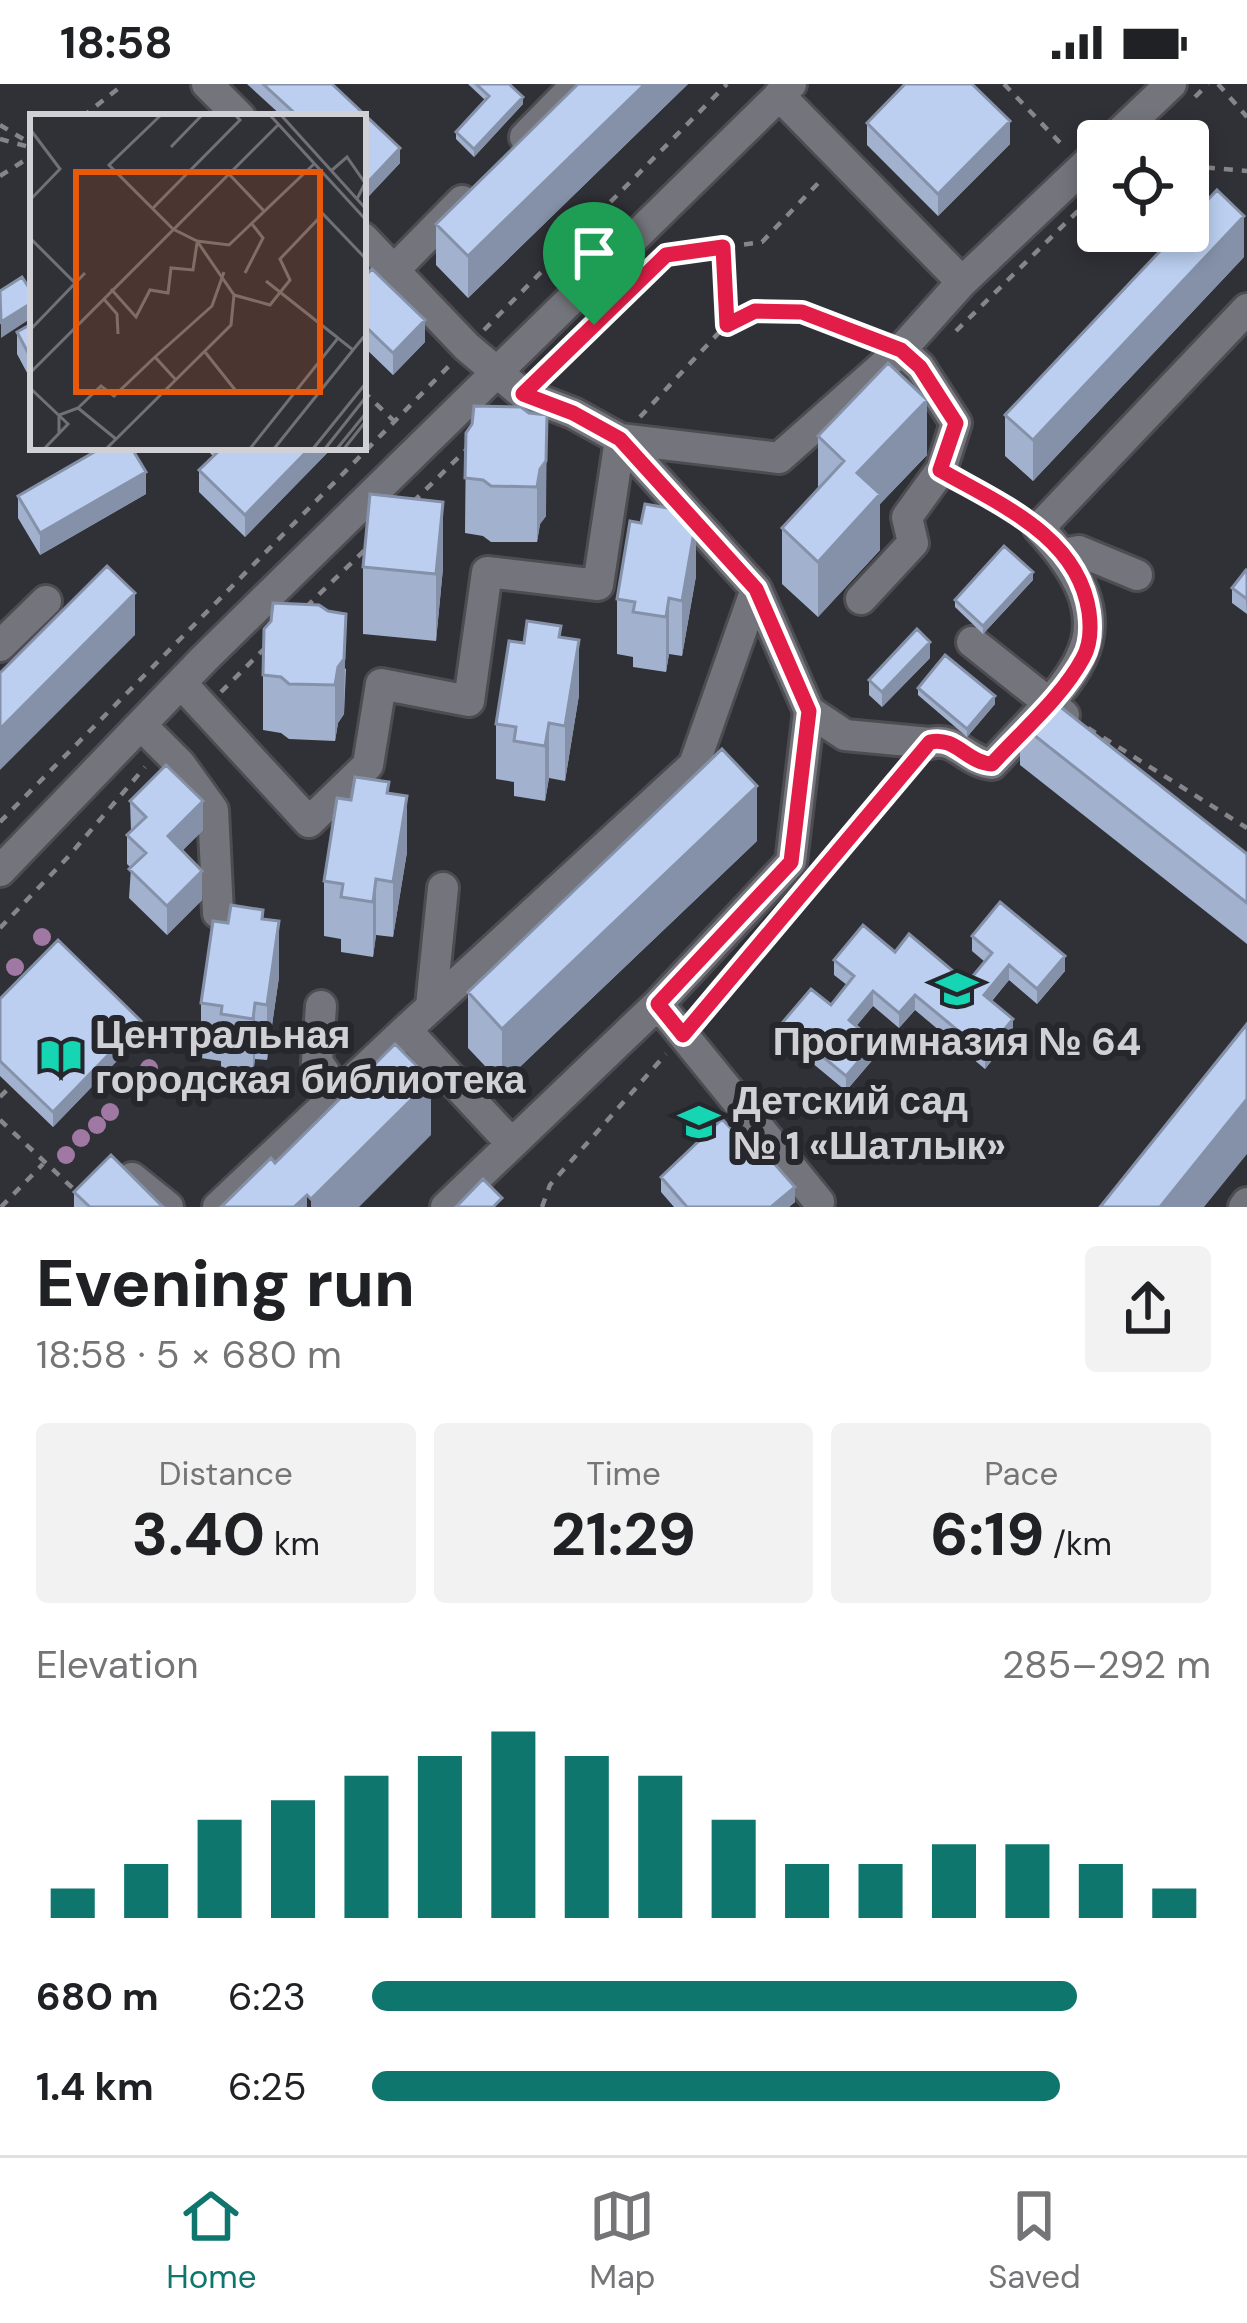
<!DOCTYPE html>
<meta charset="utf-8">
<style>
body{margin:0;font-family:"DM Sans",sans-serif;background:#f2f2f2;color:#202124;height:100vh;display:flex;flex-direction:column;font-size:45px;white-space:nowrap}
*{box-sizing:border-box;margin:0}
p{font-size:39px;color:#757577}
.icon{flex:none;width:66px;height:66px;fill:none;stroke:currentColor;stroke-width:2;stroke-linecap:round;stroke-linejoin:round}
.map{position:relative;height:1123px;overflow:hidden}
.side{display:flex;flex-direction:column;background:#fff;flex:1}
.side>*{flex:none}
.tools{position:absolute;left:1077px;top:36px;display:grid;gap:24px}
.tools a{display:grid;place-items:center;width:132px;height:132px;border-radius:12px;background:#fff;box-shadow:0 6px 18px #0003;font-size:60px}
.pin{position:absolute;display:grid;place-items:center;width:102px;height:102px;color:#fff;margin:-123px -51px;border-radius:50% 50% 50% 0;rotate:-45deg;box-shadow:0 0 12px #0007}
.pin .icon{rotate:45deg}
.round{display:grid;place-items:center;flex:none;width:126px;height:126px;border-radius:12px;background:#f2f2f2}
.summary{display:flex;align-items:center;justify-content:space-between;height:204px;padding:0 36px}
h1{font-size:66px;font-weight:800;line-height:90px}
.stats{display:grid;grid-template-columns:repeat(3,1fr);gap:18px;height:204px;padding:12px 36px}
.stats div{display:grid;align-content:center;border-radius:12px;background:#f2f2f2;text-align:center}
.stats b{font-size:60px;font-weight:800}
.stats small{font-size:33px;font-weight:400}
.stats p{font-size:33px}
.chart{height:336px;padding:24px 36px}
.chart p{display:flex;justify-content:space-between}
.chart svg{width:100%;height:216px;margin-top:12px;stroke:#0f766e;stroke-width:6}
ul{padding:0 36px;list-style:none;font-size:39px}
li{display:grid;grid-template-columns:192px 144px 1fr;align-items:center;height:90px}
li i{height:30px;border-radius:15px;background:#0f766e}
.status{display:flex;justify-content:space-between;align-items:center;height:84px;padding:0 60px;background:#fff;direction:ltr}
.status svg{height:33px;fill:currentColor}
.tabs{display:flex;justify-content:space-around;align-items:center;height:168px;border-top:3px solid #e0e0e0;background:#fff;font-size:33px;color:#757577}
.tabs a{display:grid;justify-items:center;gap:6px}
.tabs .selected{color:#0f766e}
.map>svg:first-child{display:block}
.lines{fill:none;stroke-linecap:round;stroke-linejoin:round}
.minor-casing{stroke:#4c4c51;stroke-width:36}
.path{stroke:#85858b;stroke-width:4.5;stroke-dasharray:9 9;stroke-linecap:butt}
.minor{stroke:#74747c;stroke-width:30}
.tree{fill:#9f78a3}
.wall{fill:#a2b2ce}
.shaded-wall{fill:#8491a8}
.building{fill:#bccff0;stroke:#8491a8;stroke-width:3}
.route-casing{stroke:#fff;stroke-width:24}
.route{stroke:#e11d48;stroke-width:15}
.labels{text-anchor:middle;stroke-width:12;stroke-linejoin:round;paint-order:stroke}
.poi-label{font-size:39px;font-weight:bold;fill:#d0d0d5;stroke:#26262d;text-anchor:start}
.inset-road{fill:none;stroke:#707076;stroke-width:3}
.view{fill:#e8590c;fill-opacity:0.15;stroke:#e8590c;stroke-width:6}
.inset-edge{fill:none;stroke:#d0d0d5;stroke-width:6}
</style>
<div class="status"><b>18:58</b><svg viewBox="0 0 49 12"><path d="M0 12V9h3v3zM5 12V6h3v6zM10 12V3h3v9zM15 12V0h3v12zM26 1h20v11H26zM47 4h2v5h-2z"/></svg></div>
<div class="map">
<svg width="1247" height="1123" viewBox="0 0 1247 1123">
<rect width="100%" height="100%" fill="#303037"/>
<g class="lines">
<g class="minor-casing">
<path id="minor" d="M207,0L240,33
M779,11L962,198
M525,53L577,0
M1111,57L1171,0
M363,154L467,263L523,310L573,329L620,355L779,374L901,266L962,198L1098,69
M395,185L462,117
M1063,470L1079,467L1137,491
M861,515L913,459L907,433L941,386L956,339L920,283L901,266
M972,558L1064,631
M0,562L46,517
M181,599L309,738L368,681L381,600L469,617L487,488L598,501L620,355
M809,627L845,651L930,659C956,652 967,678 992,680C1071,593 1139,552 1039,444L1247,225
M141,641L180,680L213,726L218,829
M0,787L204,575L791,0
M658,920L819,1118
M321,922L317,978L339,1009
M431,922L443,804
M511,1059L406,946L694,681L756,505
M100,1123L132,1094L168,1123
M218,1123L406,946
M446,1123L658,920L791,778L809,627L756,505L620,355
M1244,1123L1247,1119"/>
</g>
<path class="path" d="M1004,0L1066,65
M1218,0L1247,33
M1195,13L1208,0
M82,33L124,0
M0,41L33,61
M0,55L33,64
M1188,82L1247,87
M0,92L33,71
M1188,101L1210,122
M726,241C785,212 818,234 874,256
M484,246L727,0
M956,247L1085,120
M542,292L666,171L762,158L824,93
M363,307L395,338
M640,333L726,241L723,163
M961,398L1018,432
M413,418L469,363
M306,523L367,464
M221,608L264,565
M1088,644L1247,744
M0,738L451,280
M0,844L68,773L145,683
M701,930L911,682
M0,1013L11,1002
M0,1036L79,1110
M1,1123L43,1080
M542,1123L550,1101L666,970"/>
<use href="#minor" class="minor"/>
</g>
<g class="tree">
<circle cx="42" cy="853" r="9"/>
<circle cx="15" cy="883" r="9"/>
<circle cx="149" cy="984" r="9"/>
<circle cx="110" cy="1028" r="9"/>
<circle cx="97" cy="1041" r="9"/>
<circle cx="81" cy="1054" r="9"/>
<circle cx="66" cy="1071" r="9"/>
</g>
<path class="wall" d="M247,0H332L400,64V79L368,113L363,108V33H283Z
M468,0H509L523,20L474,73L456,55V48L485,16Z
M578,0H688L468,214L436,181V140Z
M867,39L1010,60L938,132L867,61Z
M1244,173L1033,397L1005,372V331Z
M363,194L425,258L393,291L363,262Z
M33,239V300L17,270V248Z
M521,323L546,432L540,440L537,458H491L483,452L465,449L466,349Z
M818,352L927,371L880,420V466L818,533L782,500V444L818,405Z
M204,363H333L245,453L199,408V386L213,372Z
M146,410L40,471L18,434V412Z
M679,434L696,492L682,572L669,570L666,588L633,583V573L617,570V515L641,439Z
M363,483L443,484L436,557L363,550Z
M1246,486L1247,530L1232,519V504Z
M1033,496L983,550L955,523V516Z
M271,537L346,585L344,630L338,639L335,657L289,655L281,649L263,646V591Z
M561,553L579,611L565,697L549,694L545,717L514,712V698L496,695V640L524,559Z
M930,574L882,623L869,611V596Z
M918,604L995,620L967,653L918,611Z
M1020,640L1247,770V860L1020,681Z
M389,710L407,768L393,853L376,851L373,873L341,868V855L324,852V797L351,716Z
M130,717L203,746L182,767L202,816L167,851L129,814L131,784L127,780V751L131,747Z
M757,757L502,1000L468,964V908Z
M263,835L279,893L267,976L255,975L253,990L221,985V977L201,974V919L228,839Z
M972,852L1065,887L1037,920L1009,896L992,917L1013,950L985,985L915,926L899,944L873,922L856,942L875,973L846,1007L782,954V939L831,921L847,901L834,891V876L895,868L967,899L985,878L972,867Z
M0,915L141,952L53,1043L0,992Z
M661,1093L795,1118L789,1123H674L661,1108Z
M74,1108L163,1123H74Z"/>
<path class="shaded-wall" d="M645,0H688L468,214V172Z
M523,13V20L474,73V65Z
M1010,37V60L938,132V110Z
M400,64V79L368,113V98Z
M1244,132V173L1033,397V356Z
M33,218V233L1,254V238Z
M425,236V258L393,291V269Z
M927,316V371L880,420V466L818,533V478L857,389Z
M547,331L546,432L540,440L537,458V403Z
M311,363H333L245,453V431Z
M146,388V410L40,471V449Z
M443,418V484L436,557V490Z
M696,437V492L682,572V517Z
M1033,488V496L983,550V542Z
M135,509V551L0,686V645Z
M669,514V570L666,588V533Z
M346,530L344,630L338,639L335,657V601Z
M579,556V611L565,697V642Z
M930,558V574L882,623V608Z
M995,612V620L967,653V645Z
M549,639V694L545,717V662Z
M757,702V757L502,1000V945Z
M407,712V768L393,853V798Z
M203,717V746L168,781V752Z
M202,787V816L167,851V822Z
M376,795V851L373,873V818Z
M279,837V893L267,976V921Z
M1065,872V887L1037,920V905Z
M1009,881V896L984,926V911Z
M873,907V922L849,951V936Z
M915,911V926L899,944V929Z
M255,919V975L253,990V935Z
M1013,935V950L985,985V969Z
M141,937V952L53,1043V1028Z
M875,958V973L846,1007V992Z
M431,996V1051L359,1123H311V1115Z
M1247,1015V1070L1204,1123H1160Z
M795,1103V1118L789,1123H771Z
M307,1111V1123H294Z"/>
<path class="building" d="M263,0H332L400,64L368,98L363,93V33H299Z
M476,0H509L523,13L474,65L456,48L489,12Z
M578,0H645L468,172L436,140Z
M905,0H972L1010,37L938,110L867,39Z
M1217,106L1244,132L1033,356L1005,331L1179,147H1188V137Z
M372,185L425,236L393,269L363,240V194Z
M22,193L33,210V218L1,238L0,207Z
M33,239V278L17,248Z
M888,279L927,316L857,389L880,410L818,478L782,444L844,377L818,352Z
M474,322L521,323L529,329L547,331L546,377L540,385L537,403L491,402L483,396L465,394L466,349L472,340Z
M103,363H131L146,388L40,449L18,412Z
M223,363H311L245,431L199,386Z
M370,410L443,418L436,490L363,483Z
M645,420L679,426L678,434L696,437L682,517L669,514L666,533L633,528L635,518L617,515L630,437L641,439Z
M1004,462L1033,488L983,542L955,516Z
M107,482L135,509L0,645V589Z
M1246,486L1247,487V515L1232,504Z
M273,519L319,521L328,527L346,530L344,575L338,583L335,601L289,600L281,593L263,591L264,545L271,537Z
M527,537L561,542L559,553L579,556L565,642L549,639L545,662L514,657L516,643L496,640L509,557L524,559Z
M917,545L930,558L882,608L869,596Z
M945,571L995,612L967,645L918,604Z
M1044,610L1247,770V819L1020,640Z
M722,665L757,702L502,945L468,908Z
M166,681L203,717L168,752L202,787L167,822L129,785L146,769L127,751L146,733L130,717Z
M355,693L389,698L387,709L407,712L393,798L376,795L373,818L341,813L343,800L324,797L337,714L351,716Z
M1000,818L1065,872L1037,905L1009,881L984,911L1013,935L985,969L915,911L899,929L873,907L849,936L875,958L846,992L782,939L811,905L831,921L854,892L834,876L863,841L895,868L909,850L967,899L992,869L972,852Z
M231,821L263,826L262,835L279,837L267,921L255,919L253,935L221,930L222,922L201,919L213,837L228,839Z
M58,856L141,937L53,1028L0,977V915Z
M1247,940V1015L1160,1123H1100Z
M395,960L431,996L311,1115L307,1111L294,1123H221L271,1074L275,1079Z
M722,1035L758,1073L764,1068L795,1103L771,1123H687L661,1093Z
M111,1071L163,1123H90L74,1108Z
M483,1095L502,1114L493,1123H456Z"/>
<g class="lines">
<g class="route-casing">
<path id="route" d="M723,163L727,241L755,227L802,228L901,266L920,283L956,339L940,386C999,420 1078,452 1089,528C1091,543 1091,560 1083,574C1062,613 1022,647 992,680C967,679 956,652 930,658L683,951L658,920L791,778L809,627L756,505L620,355L573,329L523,310L666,171Z"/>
</g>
<use href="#route" class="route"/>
</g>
<defs>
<g id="school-bare" transform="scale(3.24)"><path d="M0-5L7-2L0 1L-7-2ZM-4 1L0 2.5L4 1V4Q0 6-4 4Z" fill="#16d5b3" stroke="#26262d" stroke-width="2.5" paint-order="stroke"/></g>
<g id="library-bare" transform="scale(3.24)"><path d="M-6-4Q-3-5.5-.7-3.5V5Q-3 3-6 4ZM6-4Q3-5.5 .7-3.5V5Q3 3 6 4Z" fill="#16d5b3" stroke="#26262d" stroke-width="2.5" paint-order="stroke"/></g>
</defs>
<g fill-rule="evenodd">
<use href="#school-bare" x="957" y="905"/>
<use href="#library-bare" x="61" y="972"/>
<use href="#school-bare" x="699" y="1038"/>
</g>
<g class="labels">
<g class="poi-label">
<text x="95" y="964">Центральная<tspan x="95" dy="45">городская библиотека</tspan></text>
<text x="957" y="971" text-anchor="middle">Прогимназия № 64</text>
<text x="733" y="1030">Детский сад<tspan x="733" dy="45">№ 1 «Шатлык»</tspan></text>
</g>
</g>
<g transform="translate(30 30)">
<rect width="336" height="336" fill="#303037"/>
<path class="inset-road" d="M132,0L79,51L143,115L167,127L199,131L284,50M239,0L336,106M250,0L336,95M0,15L30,55L0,86M141,33L173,0M301,57L317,43L335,69L327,85M199,60L234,97M123,94L210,6L204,0M0,124L45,169M215,159L233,124L222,110M236,167L308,224M81,175L106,203L120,176L138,179L141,154L163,156L167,129M204,181L240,191L260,166L250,145L293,100L336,145M73,184L87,200L88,220M0,216L55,159M175,238L206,277M0,259L249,10M146,266L125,243L182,192L194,158M0,274L38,310L13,336M48,294L71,272L84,282L125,243M29,320V301L48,294L86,325M75,336L201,211L204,181L167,127M219,336L308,224L323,236L336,220M243,336L323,236M282,336L336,269M294,336L336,283M306,336L336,299M313,336L336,307"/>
<path class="view" d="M46,58H290V278H46Z"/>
<rect width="336" height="336" class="inset-edge"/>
</g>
</svg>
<div class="tools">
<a><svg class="icon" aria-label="locate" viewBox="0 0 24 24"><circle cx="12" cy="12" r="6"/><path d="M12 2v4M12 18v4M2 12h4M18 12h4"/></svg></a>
</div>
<div class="pin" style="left:594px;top:241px;background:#1e9e55"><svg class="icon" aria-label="arrive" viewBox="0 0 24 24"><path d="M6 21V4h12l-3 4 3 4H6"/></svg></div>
</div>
<section class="side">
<div class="summary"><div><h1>Evening run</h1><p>18:58 · 5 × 680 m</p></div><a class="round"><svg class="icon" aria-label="share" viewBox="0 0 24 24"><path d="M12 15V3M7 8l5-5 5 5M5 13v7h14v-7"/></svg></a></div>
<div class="stats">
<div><p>Distance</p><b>3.40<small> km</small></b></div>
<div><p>Time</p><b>21:29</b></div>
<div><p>Pace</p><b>6:19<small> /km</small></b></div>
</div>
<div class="chart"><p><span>Elevation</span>285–292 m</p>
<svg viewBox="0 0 160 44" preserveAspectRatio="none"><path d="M5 44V38M15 44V33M25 44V24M35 44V20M45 44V15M55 44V11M65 44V6M75 44V11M85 44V15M95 44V24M105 44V33M115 44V33M125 44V29M135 44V29M145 44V33M155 44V38"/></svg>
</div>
<ul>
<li><b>680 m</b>6:23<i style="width:84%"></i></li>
<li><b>1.4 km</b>6:25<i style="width:82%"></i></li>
</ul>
</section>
<nav class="tabs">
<a class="selected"><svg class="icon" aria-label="home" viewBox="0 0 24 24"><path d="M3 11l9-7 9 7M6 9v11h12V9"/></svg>Home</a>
<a><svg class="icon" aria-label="map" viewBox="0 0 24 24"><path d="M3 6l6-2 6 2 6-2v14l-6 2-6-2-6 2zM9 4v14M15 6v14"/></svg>Map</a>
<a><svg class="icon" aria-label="saved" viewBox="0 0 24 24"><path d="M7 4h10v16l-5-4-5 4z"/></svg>Saved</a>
</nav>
